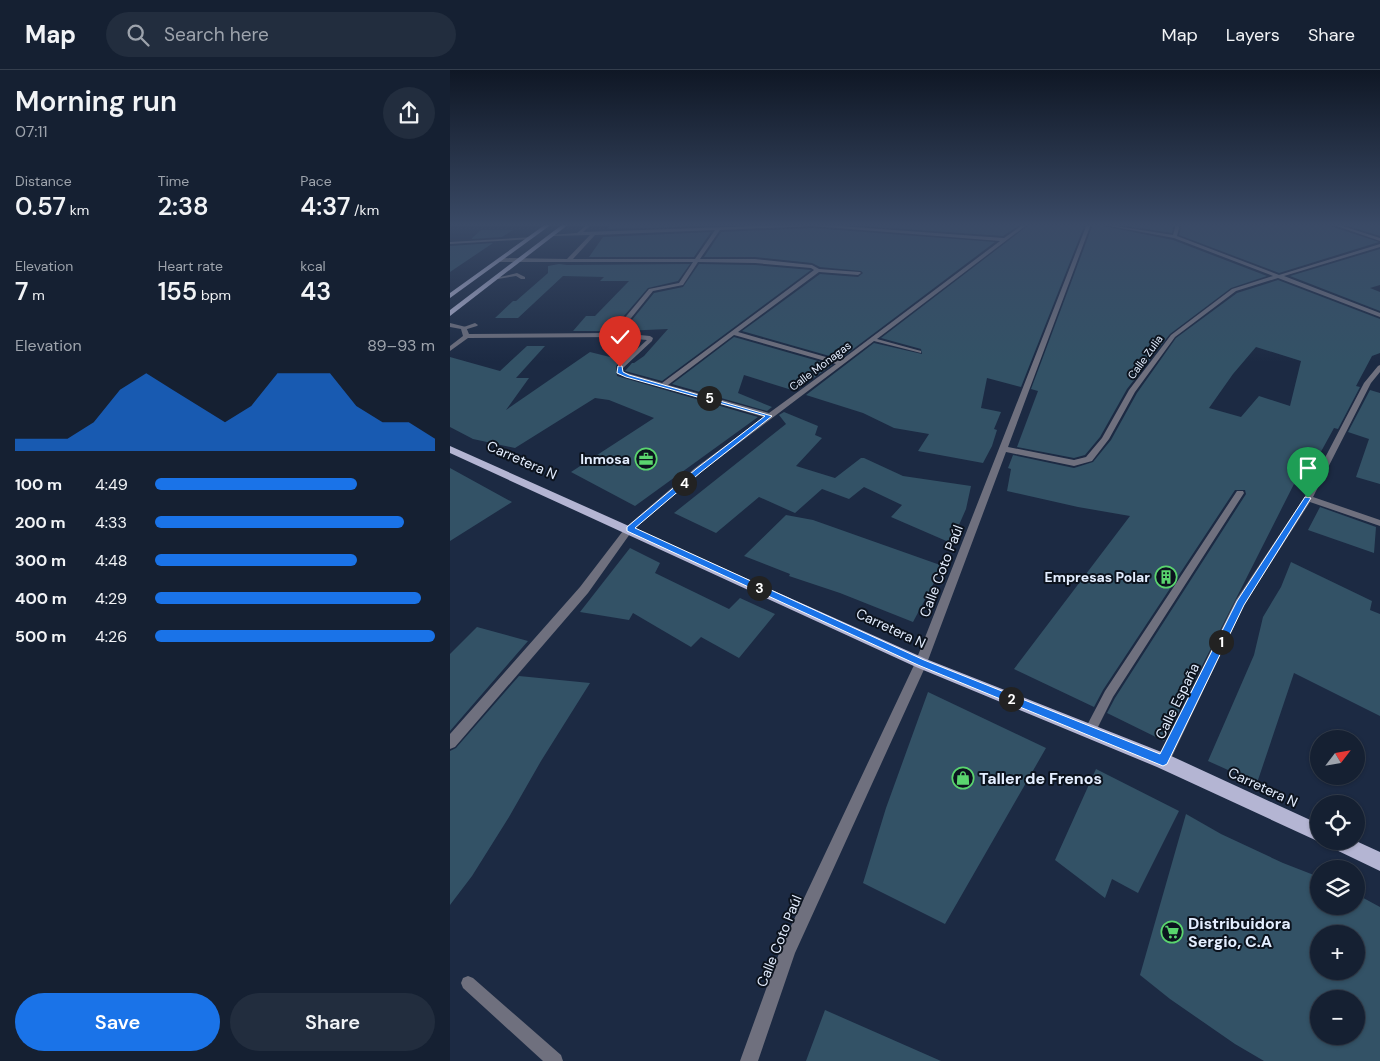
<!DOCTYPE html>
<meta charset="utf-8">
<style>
body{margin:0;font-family:"DM Sans",sans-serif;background:#222d3e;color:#f1f3f6;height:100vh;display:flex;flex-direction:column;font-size:19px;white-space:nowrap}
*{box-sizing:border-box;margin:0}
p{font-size:16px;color:#9da3ac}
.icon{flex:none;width:28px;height:28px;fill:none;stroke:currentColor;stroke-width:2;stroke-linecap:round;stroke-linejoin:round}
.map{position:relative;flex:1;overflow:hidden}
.side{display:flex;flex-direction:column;background:#152032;width:450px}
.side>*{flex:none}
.needle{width:32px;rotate:59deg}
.controls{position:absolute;left:860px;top:660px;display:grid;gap:10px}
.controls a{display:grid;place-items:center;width:55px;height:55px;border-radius:50%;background:#152032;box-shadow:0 1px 4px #0004,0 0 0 1px #343e4d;font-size:25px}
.pin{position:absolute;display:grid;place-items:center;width:42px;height:42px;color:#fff;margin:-51px -21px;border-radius:50% 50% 50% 0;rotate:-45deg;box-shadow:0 0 5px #0007}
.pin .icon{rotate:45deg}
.km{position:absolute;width:25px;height:25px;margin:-12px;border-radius:50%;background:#222;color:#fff;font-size:14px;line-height:25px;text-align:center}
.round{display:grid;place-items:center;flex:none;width:52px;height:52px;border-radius:26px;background:#222d3e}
.headline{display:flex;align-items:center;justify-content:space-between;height:85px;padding:0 15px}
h1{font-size:28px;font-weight:600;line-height:38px}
.figures{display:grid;grid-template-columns:repeat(3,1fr);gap:8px;height:85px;padding:5px 15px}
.figures div{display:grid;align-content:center}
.figures b{font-size:25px;font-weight:600}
.figures small{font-size:14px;font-weight:400}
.figures p{font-size:14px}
.chart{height:140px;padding:10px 15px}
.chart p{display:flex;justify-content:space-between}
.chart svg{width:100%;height:90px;margin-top:5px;fill:#1a73e8;opacity:.7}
.action{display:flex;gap:10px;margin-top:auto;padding:10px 15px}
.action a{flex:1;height:58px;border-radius:30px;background:#1a73e8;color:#fff;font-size:20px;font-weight:600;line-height:58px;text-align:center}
.action a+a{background:#222d3e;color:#f1f3f6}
ul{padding:0 15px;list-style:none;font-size:16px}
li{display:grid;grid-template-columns:80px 60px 1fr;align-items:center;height:38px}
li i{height:12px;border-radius:6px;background:#1a73e8}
header{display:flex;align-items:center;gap:30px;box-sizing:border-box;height:70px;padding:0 25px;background:#152032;border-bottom:1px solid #343e4d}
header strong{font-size:24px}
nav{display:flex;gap:28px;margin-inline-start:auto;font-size:18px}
.search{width:350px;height:45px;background:#222d3e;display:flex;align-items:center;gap:12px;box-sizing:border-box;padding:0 18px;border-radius:28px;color:#9da3ac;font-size:19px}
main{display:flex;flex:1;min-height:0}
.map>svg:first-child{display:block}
.building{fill:#335266;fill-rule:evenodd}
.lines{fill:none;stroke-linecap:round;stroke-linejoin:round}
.lane{fill:#6f707e;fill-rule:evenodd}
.street{fill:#6f707e;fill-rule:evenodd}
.primary{fill:#b4b5d3;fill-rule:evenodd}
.route{fill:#1a73e8;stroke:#fff}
.labels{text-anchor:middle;stroke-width:4;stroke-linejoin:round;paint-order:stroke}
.far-street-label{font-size:11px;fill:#e4eeff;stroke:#0c131e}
.poi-label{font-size:14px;font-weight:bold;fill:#e4eeff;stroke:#0c131e;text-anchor:end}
.street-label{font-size:14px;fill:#e4eeff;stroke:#0c131e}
.near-poi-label{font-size:16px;font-weight:bold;fill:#e4eeff;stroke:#0c131e;text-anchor:start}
</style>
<header>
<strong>Map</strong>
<div class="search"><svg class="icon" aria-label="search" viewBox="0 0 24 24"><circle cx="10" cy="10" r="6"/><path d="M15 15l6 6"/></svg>Search here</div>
<nav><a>Map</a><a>Layers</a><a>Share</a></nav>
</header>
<main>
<section class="side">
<div class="headline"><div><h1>Morning run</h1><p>07:11</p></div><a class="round"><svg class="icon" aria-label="share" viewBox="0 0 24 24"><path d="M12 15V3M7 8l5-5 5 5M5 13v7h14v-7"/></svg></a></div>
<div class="figures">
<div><p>Distance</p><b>0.57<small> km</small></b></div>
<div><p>Time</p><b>2:38</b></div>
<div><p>Pace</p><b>4:37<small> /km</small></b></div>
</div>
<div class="figures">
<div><p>Elevation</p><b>7<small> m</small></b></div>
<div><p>Heart rate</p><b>155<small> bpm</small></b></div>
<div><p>kcal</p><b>43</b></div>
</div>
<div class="chart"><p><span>Elevation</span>89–93 m</p>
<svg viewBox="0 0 160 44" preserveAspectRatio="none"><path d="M0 44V38L10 38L20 38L30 30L40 14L50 6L60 14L70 22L80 30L90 22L100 6L110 6L120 6L130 22L140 30L150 30L160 38V44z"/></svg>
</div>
<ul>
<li><b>100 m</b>4:49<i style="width:72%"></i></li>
<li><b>200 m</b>4:33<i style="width:89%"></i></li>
<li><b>300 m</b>4:48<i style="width:72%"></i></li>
<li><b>400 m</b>4:29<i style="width:95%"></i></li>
<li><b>500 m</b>4:26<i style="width:100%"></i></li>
</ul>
<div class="action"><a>Save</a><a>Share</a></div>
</section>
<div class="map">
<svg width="930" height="991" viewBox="0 0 930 991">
<rect width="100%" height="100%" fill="#1c2a43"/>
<path class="building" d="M161,154H320L158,159Z
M382,154H571L553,166Z
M580,154H635L571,317L537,308L531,338L551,342L544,359L547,360L542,376L533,393L468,381L479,364L444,358L413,343L356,325L424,273L472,284L471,279L431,268Z
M643,154L723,170L817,206L781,218L720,264L677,319L650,367L635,385L624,388L567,377L588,321L581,319Z
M662,154H724L722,163Z
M732,154H879L880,156L929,172L829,203L729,165Z
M891,154H930V166Z
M362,158L545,172L390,289L292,261L370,204L408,207L413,203L411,201L370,197L362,193L305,187H254L271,162Z
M31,160H63L52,167L21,169Z
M261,162L244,187H139L153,167Z
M43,173L0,202V176Z
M930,179V215L920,218L930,222V241L840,206Z
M109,194L117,195L240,194L228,211L198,218L161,261H123L136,246H145L179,211H150L154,207L113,206L68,248H45L63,231H66L98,203V196Z
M249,194L305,195L361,200L212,311L175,301L182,293H184L194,286L218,259L173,261L204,223L233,217Z
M828,210L930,249V283L922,286L906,316L910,317L888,359L884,358L851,418L844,414L714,671L657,643L665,628L796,424L795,420H785L653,620L644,637L564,599L680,446L628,437L557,421L561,399L558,398L563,385L624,398L643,392L661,370L687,323L726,268L787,223ZM806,277L851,291L840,336L809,326L791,347L759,338L783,304Z
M284,267L382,295L345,321L294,305L288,323L322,337L317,341L222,314Z
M77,276H95L66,308H79L56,340L140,282L172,290L166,296L167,306L308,347L185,436L121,402L204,348L159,330L145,328L65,378L23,369L0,357V287L50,301Z
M920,320L930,323V414L906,407L919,369L898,362Z
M334,342L368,356L365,365L372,368L346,396L385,408L411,388H414L453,406L521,416L516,439L501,473L441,447L452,435L414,417L399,429L372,419L345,443L309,427L266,463L224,443L336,354L329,345Z
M0,398L62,432L0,471Z
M870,437L926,457L924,483L858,460Z
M336,445L363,450L493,496L463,552L390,523L339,506L340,504L294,486Z
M180,478L210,493L205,503L279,539L290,528L325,544L289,588L251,567L241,577L183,543L179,550L130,542Z
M841,492L922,531L920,540L930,544V646L844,603L807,713L758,691L804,585L813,547L831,517Z
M27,557L78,571L0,661V584Z
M69,606L140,613L91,691L59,747L22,806L0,835V681L6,678Z
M478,622L596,678L495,854L413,813L436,738Z
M646,699L729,741L688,823L662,809L655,828L605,790Z
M736,744L771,764L833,793L869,807V836H906V824L930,837V991H814L785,974L720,929L690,905ZM869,864H906V901H869ZM869,929H906V966H869Z
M375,940L491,991H356Z"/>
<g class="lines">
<path class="lane" d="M67,203L75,207V209H71L66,206L48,209L46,208Z
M25,253L28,255L27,256L14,260L11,258Z
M787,421H793L794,423L663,627L644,665L640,666L636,665L634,661L655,621Z
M18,906L23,908L111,985L113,991H93L13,918L11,913L13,908Z"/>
<path class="street" d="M138,154H142L133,162L362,154L554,168L574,154H578L427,269L471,281V283L424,271L251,402L182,461L138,523L5,677L0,679V664L130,517L176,457L245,398L314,347L168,304V296L197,270L164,267L18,268L0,281V276L13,266L11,259L0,257V253L16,257L19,264L162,263L199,219L229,213L243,192H50L47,190L50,188L117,189L140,165L102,166L100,165L127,163ZM362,156L550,171L390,291L288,262L369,202L408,205L411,203L410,202L369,199L362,195L305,189H250L270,160ZM265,160L245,189H123L145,165ZM248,192L305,193L361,198L364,200L212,313L173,302V298L202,271L203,268L200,266L169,263L203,221L233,215ZM284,265L386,294L319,343L218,315Z
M637,154H641L558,377L624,390L636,387L652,368L679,320L721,265L782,219L823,206L724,168L654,155L652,154L723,165L726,154H730L727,166L829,205L930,174V177L834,206L930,243V247L828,208L786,221L725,267L685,322L659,369L642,391L624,396L556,382L477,593L345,883L308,991H290L332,875L465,593Z
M881,154H886L930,168V171Z
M83,167L81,169L0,174V172Z
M930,295V302L921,313L863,427L930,450V456L860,432L794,535L718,695L713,697L708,695L706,691L708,687L786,530L854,428L914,313L928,296Z"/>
<path class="primary" d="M96,154H102L0,228V223Z
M113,154H119L0,246V240Z
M0,376L476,589L719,685L869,754V771H871L869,772L863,769L707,697L466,597L0,383Z
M877,771H906L930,782V801L880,777Z"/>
</g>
<linearGradient id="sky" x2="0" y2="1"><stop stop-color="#0f1725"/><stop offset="0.53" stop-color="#3a4a66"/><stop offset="1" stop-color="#3a4a66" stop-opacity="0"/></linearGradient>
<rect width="930" height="292" fill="url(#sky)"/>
<path class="route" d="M168,296H172L173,302L179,305L322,346L251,402L185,458L474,590L710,684L787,531L855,427L861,428L794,535L717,694L713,696L468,595L177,461V457L246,399L315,346L176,307L167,303Z"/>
<defs>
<g id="office-ring" transform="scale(1.125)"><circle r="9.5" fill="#0c131e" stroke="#5ad56e" stroke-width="1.5"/><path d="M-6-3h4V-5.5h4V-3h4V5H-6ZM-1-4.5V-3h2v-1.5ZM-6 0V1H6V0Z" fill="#5ad56e"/></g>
<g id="building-ring" transform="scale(1.125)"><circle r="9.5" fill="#0c131e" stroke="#5ad56e" stroke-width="1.5"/><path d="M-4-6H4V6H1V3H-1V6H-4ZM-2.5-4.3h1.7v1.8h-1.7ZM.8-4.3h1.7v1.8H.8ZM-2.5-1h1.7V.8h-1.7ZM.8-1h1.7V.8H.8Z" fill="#5ad56e"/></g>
<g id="shop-ring" transform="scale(1.125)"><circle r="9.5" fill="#0c131e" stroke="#5ad56e" stroke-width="1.5"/><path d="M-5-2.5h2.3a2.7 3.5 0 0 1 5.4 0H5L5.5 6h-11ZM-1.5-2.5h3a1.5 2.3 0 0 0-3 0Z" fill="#5ad56e"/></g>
<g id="supermarket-ring" transform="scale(1.125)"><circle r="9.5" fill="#0c131e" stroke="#5ad56e" stroke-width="1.5"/><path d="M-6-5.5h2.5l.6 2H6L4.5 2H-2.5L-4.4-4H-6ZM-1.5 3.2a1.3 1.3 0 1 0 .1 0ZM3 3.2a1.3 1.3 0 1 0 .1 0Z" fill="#5ad56e"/></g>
</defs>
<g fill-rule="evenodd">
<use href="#office-ring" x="196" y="389"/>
<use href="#building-ring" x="716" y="507"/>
<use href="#shop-ring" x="513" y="708"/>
<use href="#supermarket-ring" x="722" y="862"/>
</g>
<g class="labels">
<g class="far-street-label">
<text transform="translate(695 287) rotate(-54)" y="4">Calle Zulia</text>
<text transform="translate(370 296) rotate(-37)" y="4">Calle Monagas</text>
</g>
<g class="poi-label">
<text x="180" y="394">Inmosa</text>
<text x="700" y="512">Empresas Polar</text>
</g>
<g class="street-label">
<text transform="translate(72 390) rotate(24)" y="5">Carretera N</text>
<text transform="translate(491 501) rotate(-69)" y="5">Calle Coto Paúl</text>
<text transform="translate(441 558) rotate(25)" y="5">Carretera N</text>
<text transform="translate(727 631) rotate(-64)" y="5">Calle España</text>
<text transform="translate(813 717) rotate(25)" y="5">Carretera N</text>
<text transform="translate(329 871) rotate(-68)" y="5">Calle Coto Paúl</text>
</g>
<g class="near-poi-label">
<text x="529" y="714">Taller de Frenos</text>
<text x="738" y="859">Distribuidora<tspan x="738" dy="18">Sergio, C.A</tspan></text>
</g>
</g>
</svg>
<div class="controls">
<a><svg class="needle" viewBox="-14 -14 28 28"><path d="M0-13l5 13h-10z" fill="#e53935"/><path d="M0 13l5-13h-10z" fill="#9da3ac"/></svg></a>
<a><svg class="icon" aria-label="locate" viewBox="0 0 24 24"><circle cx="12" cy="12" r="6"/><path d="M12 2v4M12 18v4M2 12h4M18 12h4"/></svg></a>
<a><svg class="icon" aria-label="layers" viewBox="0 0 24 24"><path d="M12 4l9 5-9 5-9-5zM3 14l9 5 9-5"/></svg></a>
<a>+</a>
<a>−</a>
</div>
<div class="pin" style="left:858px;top:428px;background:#1e9e55"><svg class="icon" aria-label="arrive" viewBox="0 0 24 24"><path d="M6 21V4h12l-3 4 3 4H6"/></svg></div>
<div class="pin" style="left:170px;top:297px;background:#d93025"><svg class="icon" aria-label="check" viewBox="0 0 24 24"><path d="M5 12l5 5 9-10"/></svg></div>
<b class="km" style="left:771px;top:572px">1</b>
<b class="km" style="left:561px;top:629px">2</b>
<b class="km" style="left:309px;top:518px">3</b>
<b class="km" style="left:234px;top:413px">4</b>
<b class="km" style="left:259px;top:328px">5</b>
</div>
</main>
